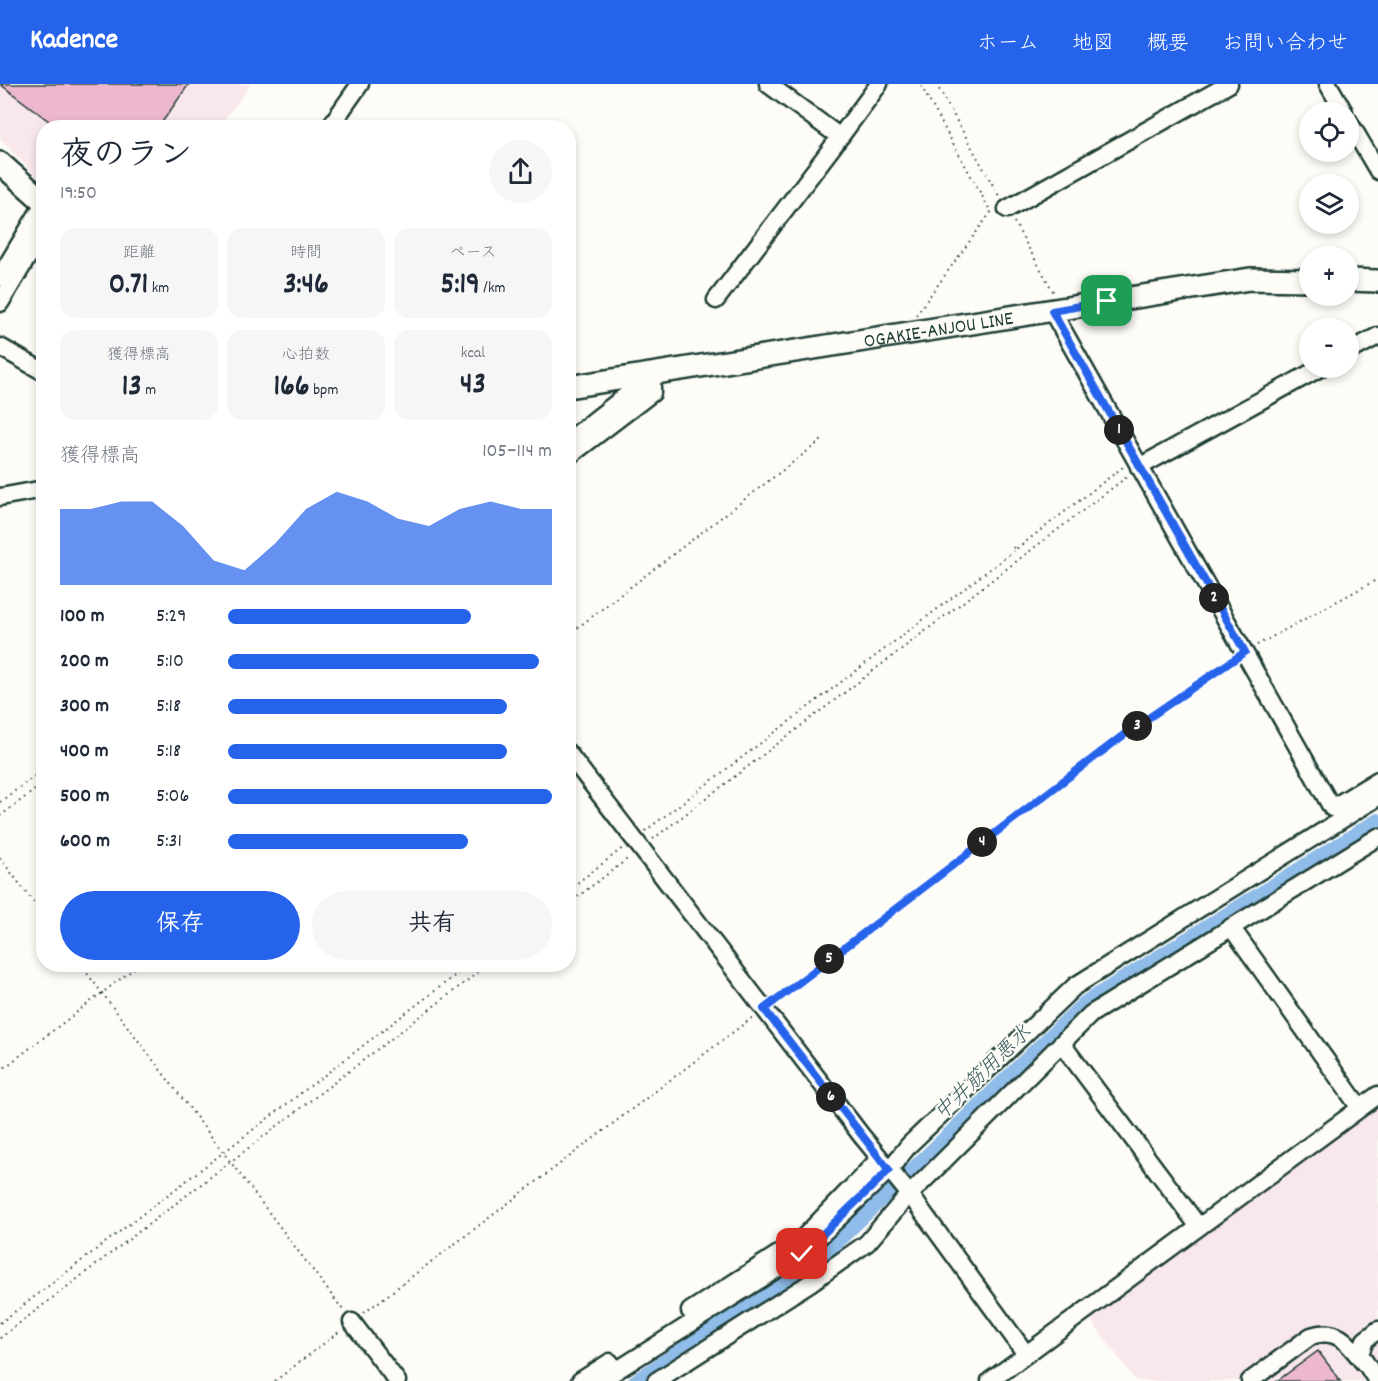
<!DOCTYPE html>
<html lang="ja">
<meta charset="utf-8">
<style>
body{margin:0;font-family:Dekko,"Klee One",sans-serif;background:#f6f6f7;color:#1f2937;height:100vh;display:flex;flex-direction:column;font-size:22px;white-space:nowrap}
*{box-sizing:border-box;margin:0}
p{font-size:20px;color:#747a83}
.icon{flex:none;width:33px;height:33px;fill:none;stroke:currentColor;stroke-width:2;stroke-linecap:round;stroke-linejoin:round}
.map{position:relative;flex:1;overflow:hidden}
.drawer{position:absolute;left:36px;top:36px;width:540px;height:852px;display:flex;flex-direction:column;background:#fff;border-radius:24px;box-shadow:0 3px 9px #0003}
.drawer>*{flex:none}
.tools{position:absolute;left:1299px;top:18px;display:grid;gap:12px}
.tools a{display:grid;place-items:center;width:60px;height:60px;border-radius:50%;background:#fff;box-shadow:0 3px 9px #0003;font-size:30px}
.pin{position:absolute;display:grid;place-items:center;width:51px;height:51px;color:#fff;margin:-26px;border-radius:12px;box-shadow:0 3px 9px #0006}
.km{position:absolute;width:30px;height:30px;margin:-15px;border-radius:50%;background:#222;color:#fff;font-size:16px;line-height:30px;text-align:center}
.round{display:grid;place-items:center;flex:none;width:63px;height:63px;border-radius:32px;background:#f6f6f7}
.headline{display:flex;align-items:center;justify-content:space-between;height:102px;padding:0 24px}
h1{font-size:33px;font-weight:800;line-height:45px}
.figures{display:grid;grid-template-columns:repeat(3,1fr);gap:9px;height:102px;padding:6px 24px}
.figures div{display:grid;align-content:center;border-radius:15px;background:#f6f6f7;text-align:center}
.figures b{font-size:30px;font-weight:800}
.figures small{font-size:16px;font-weight:400}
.figures p{font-size:16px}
.chart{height:168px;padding:12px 24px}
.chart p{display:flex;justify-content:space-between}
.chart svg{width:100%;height:108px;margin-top:6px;fill:#2563eb;opacity:.7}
.action{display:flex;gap:12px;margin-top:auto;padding:12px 24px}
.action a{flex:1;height:69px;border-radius:36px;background:#2563eb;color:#fff;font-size:24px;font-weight:800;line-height:69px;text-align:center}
.action a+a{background:#f6f6f7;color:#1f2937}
ul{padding:0 24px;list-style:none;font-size:20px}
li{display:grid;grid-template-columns:96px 72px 1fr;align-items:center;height:45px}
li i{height:15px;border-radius:8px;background:#2563eb}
header{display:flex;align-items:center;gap:36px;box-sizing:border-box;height:84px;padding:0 30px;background:#2563eb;color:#fff}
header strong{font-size:28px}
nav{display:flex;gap:33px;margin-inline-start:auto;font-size:21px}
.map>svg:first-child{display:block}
.built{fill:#f8e7eb}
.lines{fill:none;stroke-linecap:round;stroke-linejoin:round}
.canal{stroke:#8fbce9;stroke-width:14}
.building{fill:#edb7cf;stroke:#1f3d34;stroke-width:1.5}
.minor-casing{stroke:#1f3d34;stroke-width:21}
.major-casing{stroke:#1f3d34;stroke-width:26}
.path{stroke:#1f3d34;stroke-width:2;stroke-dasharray:1.5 4.5;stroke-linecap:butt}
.minor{stroke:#fdfcf7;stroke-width:16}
.major{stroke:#fdfcf7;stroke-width:21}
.route-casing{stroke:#fff;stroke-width:12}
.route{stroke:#2563eb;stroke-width:8}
.labels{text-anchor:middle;stroke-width:4.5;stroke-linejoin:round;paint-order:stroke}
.street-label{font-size:20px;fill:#1f3d34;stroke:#fdfcf7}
.water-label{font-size:21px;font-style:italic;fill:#3b5d61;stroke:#fdfcf7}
</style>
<header>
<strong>Kadence</strong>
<nav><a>ホーム</a><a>地図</a><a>概要</a><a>お問い合わせ</a></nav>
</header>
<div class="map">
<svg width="1378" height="1297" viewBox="0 0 1378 1297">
<rect width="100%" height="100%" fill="#fdfcf7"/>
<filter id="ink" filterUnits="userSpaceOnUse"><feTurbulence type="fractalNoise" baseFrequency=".0167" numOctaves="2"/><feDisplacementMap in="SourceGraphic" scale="12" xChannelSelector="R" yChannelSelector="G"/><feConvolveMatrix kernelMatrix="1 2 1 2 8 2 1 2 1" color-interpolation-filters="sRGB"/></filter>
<g filter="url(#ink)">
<path class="built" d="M0,0H251L219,43L44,44L43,99L0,55Z
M1378,1016V1297H1136L1087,1231Z"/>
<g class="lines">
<path class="canal" d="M635,1297L828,1167L1084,919L1378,736"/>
</g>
<path class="building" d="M0,0H189L158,44H58Z
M1318,1267L1341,1297H1277Z"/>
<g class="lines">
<g class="minor-casing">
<path id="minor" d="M768,0L840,53L879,0
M1328,0L1344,28
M1348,36L1378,87
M329,44L360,0
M1007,125L1229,0
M0,193L44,119
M716,216L840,53
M0,219L44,146
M1052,227L1332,724L1378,696
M0,263L44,288
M1348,268L1378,252
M568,357L652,291
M568,373L652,309V291
M1139,383L1320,284
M0,413L44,405
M568,669L861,1051L911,1112L1026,1270
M1231,843L1360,1024
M1062,960L1199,1143
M690,1227L803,1154L879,1075
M352,1238L397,1297
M580,1297L610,1278
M600,1297L802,1169L889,1086L909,1061L1075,902L1378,713
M656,1297L810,1199L867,1159L903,1117L1091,930L1378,753
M990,1297L1378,1011
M1250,1297L1311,1252C1338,1243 1349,1260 1364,1279
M1377,1297L1360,1270L1365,1256L1378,1246"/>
</g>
<g class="major-casing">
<g id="major">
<path d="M0,79L44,118"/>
<path d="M1348,196L1378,197"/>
<path id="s1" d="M568,303L1250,195L1310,196"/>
</g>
</g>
<path class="path" d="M936,0L999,112
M1014,138L1054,209
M916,231L991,128L920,0
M1013,463L1015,466L1123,383
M568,551L822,356
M1257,561L1378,495
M0,718L44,685
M0,732L44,699
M645,747L1015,466
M653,755L1128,392
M0,774L44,832
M568,806L624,763
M568,820L630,773
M80,880L343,1226
M777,915L1125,650L1232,577
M0,987L140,880
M364,1229L753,933
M0,1239L470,880
M0,1254L489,880
M275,1297L340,1247"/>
<use href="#minor" class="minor"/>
<use href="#major" class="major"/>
</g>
</g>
<g class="lines" filter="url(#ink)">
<g class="route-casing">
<path id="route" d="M802,1170L889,1086L764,925L1125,650L1245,568L1052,227L1107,217"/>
</g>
<use href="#route" class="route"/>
</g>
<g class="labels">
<g class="street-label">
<text dy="7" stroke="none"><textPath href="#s1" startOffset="375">OGAKIE-ANJOU LINE</textPath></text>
</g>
<g class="water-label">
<text transform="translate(982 988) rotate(-44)" y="7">中井筋用悪水</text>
</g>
</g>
</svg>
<div class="tools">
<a><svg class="icon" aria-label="locate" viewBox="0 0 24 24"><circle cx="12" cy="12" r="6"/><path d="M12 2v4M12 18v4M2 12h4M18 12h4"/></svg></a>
<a><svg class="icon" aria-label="layers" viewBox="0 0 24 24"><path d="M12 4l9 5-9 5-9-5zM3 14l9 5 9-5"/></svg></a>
<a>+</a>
<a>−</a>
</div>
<div class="pin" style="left:1107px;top:217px;background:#1e9e55"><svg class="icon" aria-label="arrive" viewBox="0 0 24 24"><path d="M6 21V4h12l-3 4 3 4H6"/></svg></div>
<div class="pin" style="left:802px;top:1170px;background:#d93025"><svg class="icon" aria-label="check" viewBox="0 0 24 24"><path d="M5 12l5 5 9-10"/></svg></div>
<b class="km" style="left:1119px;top:346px">1</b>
<b class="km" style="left:1214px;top:514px">2</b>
<b class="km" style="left:1137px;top:642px">3</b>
<b class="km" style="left:982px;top:758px">4</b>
<b class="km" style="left:829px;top:875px">5</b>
<b class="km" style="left:831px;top:1013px">6</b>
<section class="drawer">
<div class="headline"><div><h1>夜のラン</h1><p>19:50</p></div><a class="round"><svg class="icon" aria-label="share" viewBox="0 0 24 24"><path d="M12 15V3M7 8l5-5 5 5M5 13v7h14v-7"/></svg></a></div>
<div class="figures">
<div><p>距離</p><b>0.71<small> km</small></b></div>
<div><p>時間</p><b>3:46</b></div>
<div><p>ペース</p><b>5:19<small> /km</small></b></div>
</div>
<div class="figures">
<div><p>獲得標高</p><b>13<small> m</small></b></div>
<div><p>心拍数</p><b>166<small> bpm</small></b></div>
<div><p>kcal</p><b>43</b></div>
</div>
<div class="chart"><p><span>獲得標高</span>105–114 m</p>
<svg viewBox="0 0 160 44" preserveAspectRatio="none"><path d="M0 44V13L10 13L20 10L30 10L40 20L50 34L60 38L70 27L80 13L90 6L100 10L110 17L120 20L130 13L140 10L150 13L160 13V44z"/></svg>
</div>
<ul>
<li><b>100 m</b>5:29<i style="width:75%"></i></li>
<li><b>200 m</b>5:10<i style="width:96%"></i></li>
<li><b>300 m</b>5:18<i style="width:86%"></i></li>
<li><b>400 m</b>5:18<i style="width:86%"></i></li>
<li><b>500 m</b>5:06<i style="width:100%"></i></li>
<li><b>600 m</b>5:31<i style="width:74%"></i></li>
</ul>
<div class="action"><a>保存</a><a>共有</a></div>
</section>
</div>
